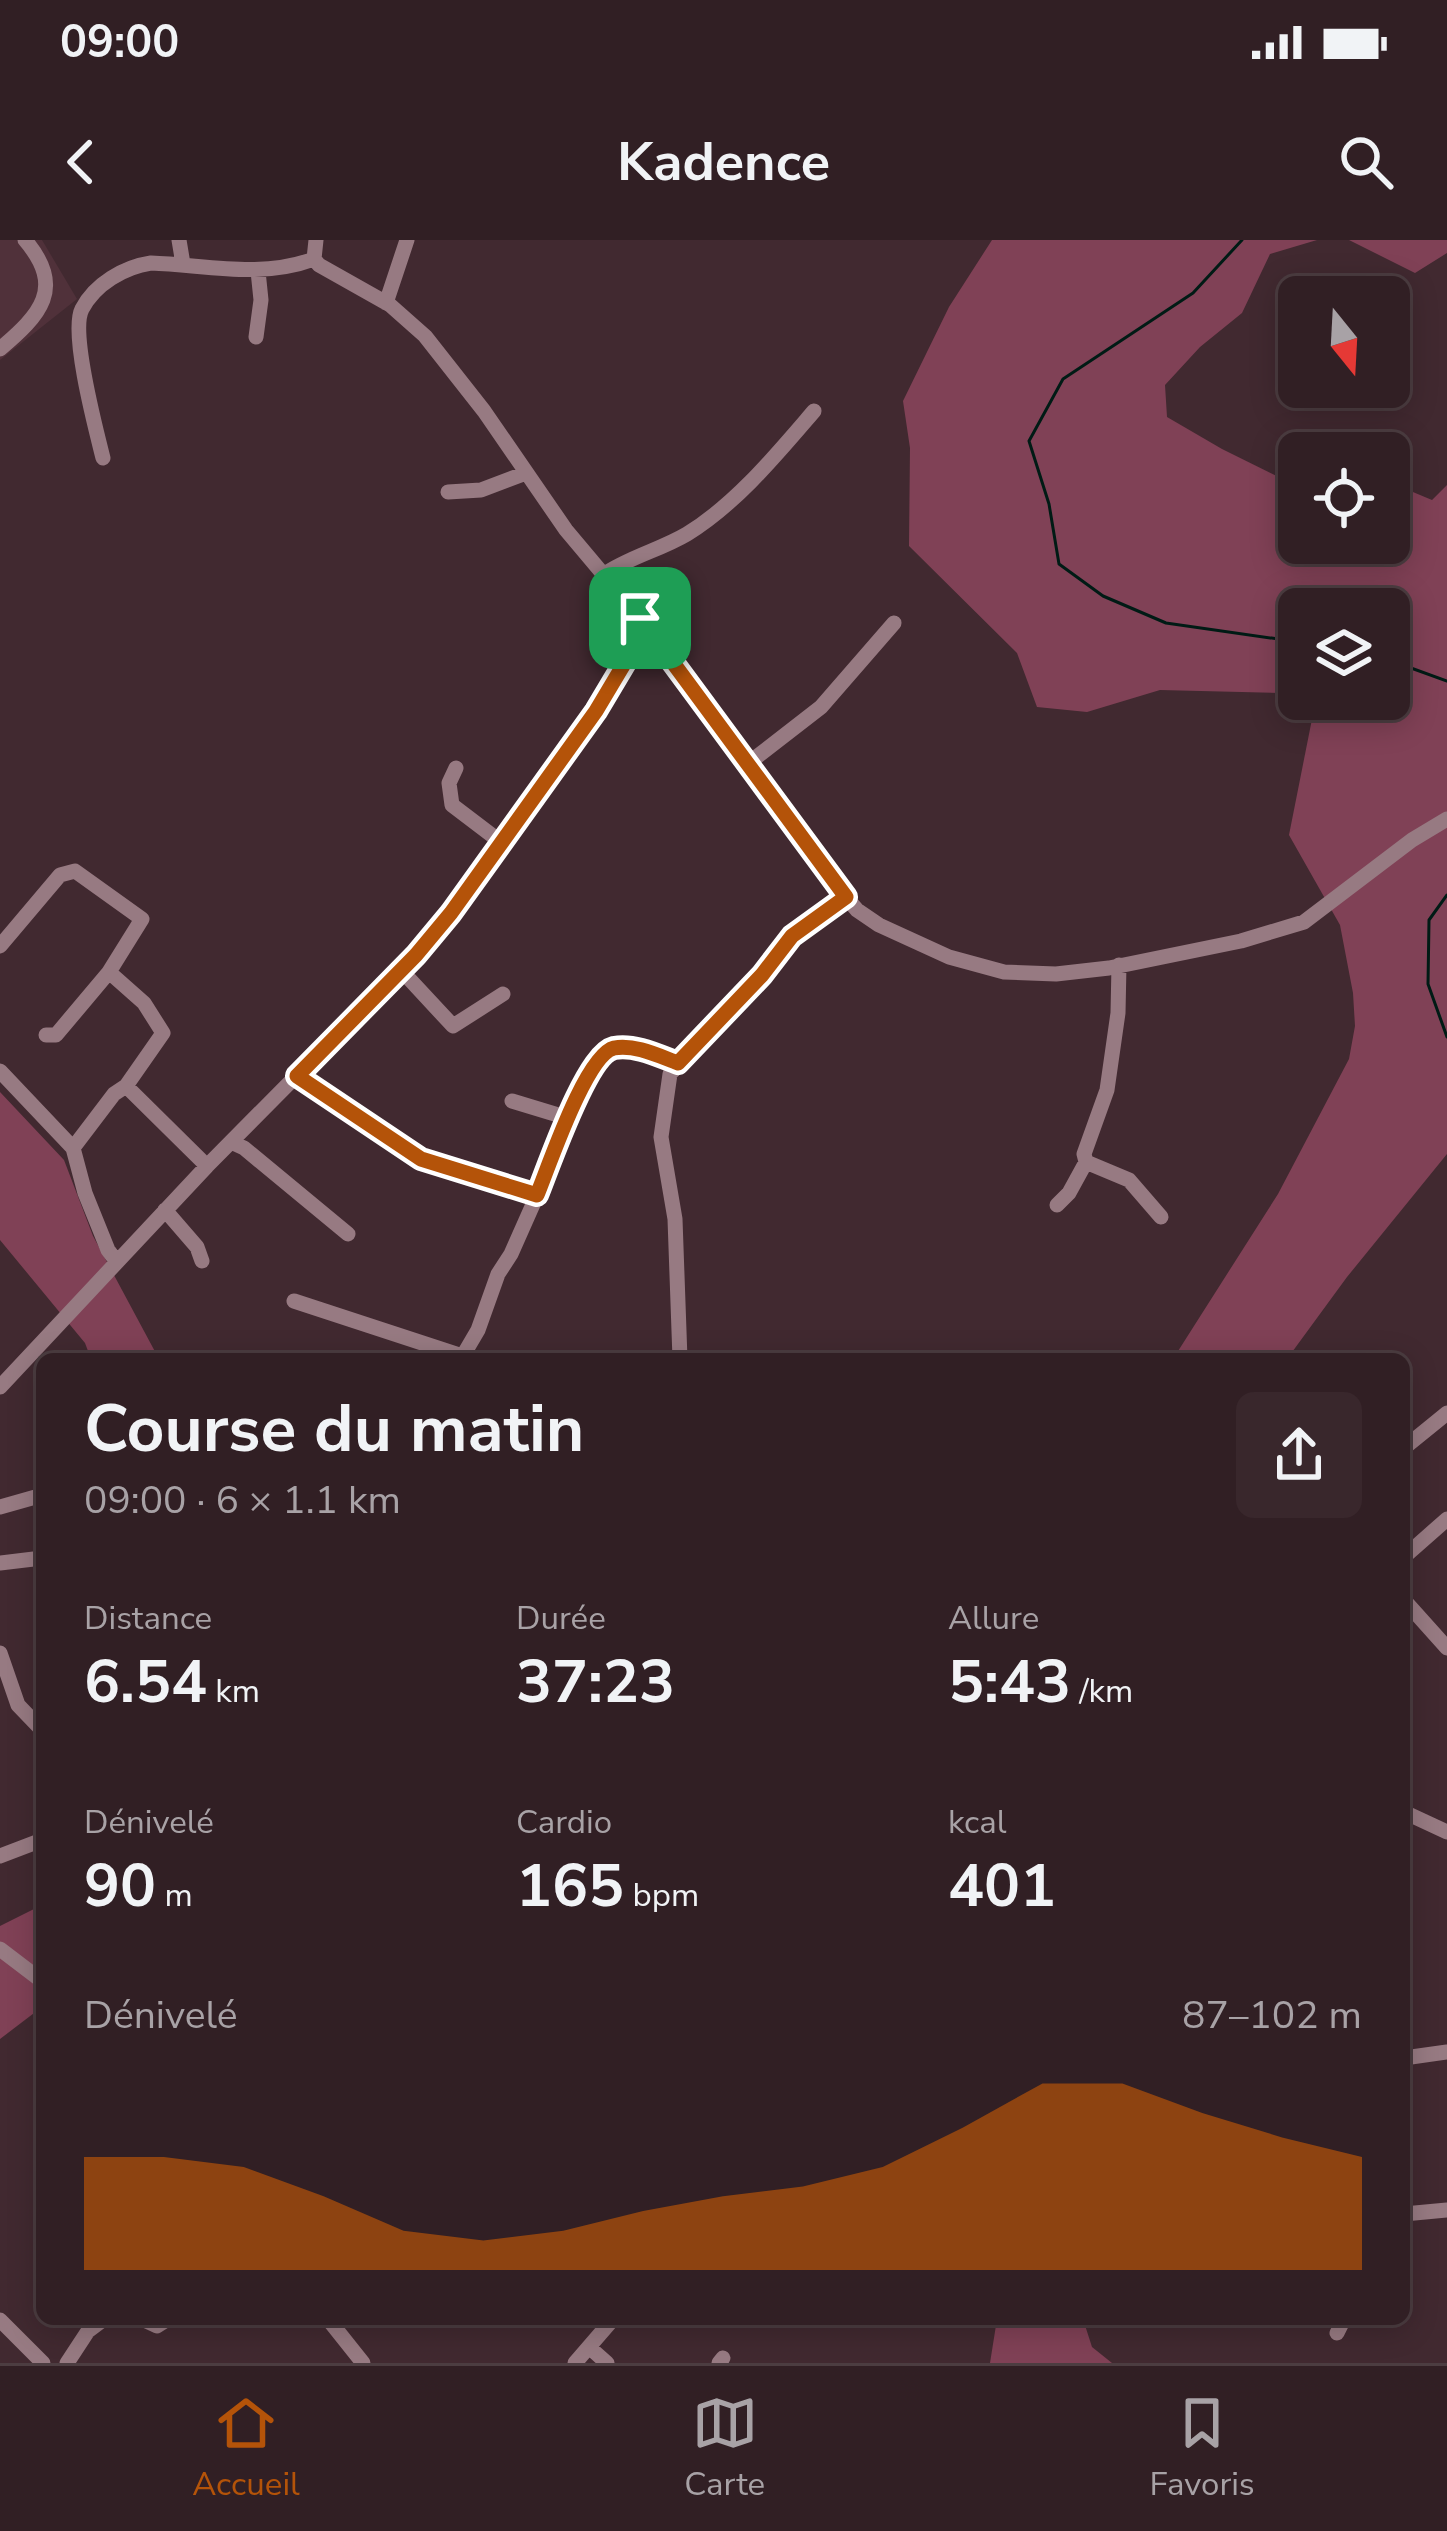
<!DOCTYPE html>
<html lang="fr">
<meta charset="utf-8">
<style>
body{margin:0;font-family:"Nunito Sans",sans-serif;background:#39272c;color:#f1f3f6;height:100vh;display:flex;flex-direction:column;font-size:45px;white-space:nowrap}
*{box-sizing:border-box;margin:0}
p{font-size:39px;color:#a8a2a6}
.icon{flex:none;width:66px;height:66px;fill:none;stroke:currentColor;stroke-width:2;stroke-linecap:round;stroke-linejoin:round}
.map{position:relative;flex:1;overflow:hidden}
.sheet{position:absolute;left:36px;top:1113px;width:1374px;height:972px;display:flex;flex-direction:column;background:#311f24;border-radius:18px;box-shadow:0 6px 30px #0003,0 0 0 3px #4c3d41}
.sheet>*{flex:none}
.needle{width:78px;rotate:162deg}
.fabs{position:absolute;left:1278px;top:36px;display:grid;gap:24px}
.fabs a{display:grid;place-items:center;width:132px;height:132px;border-radius:18px;background:#311f24;box-shadow:0 6px 30px #0003,0 0 0 3px #4c3d41;font-size:60px}
.pin{position:absolute;display:grid;place-items:center;width:102px;height:102px;color:#fff;margin:-51px;border-radius:24px;box-shadow:0 6px 18px #0006}
.round{display:grid;place-items:center;flex:none;width:126px;height:126px;border-radius:18px;background:#39272c}
.head{display:flex;align-items:center;justify-content:space-between;height:204px;padding:0 48px}
h1{font-size:66px;font-weight:700;line-height:90px}
.metrics{display:grid;grid-template-columns:repeat(3,1fr);gap:18px;height:204px;padding:12px 48px}
.metrics div{display:grid;align-content:center}
.metrics b{font-size:60px;font-weight:700}
.metrics small{font-size:33px;font-weight:400}
.metrics p{font-size:33px}
.chart{height:336px;padding:24px 48px}
.chart p{display:flex;justify-content:space-between}
.chart svg{width:100%;height:216px;margin-top:12px;fill:#b45309;opacity:.7}
.status{display:flex;justify-content:space-between;align-items:center;height:84px;padding:0 60px;background:#311f24;direction:ltr}
.status svg{height:33px;fill:currentColor}
header{display:flex;justify-content:space-between;align-items:center;height:156px;padding:0 48px;background:#311f24;font-size:54px;font-weight:700}
.menu{display:flex;justify-content:space-around;align-items:center;height:168px;border-top:3px solid #4c3d41;background:#311f24;font-size:33px;color:#a8a2a6}
.menu a{display:grid;justify-items:center;gap:6px}
.menu .current{color:#b45309}
.map>svg:first-child{display:block}
.built{fill:#50313a}
.green{fill:#804156;fill-rule:evenodd}
.lines{fill:none;stroke-linecap:round;stroke-linejoin:round}
.stream{stroke:#001b15;stroke-width:3}
.minor{stroke:#977a82;stroke-width:15}
.route-casing{stroke:#fff;stroke-width:24}
.route{stroke:#b45309;stroke-width:15}
</style>
<div class="status"><b>09:00</b><svg viewBox="0 0 49 12"><path d="M0 12V9h3v3zM5 12V6h3v6zM10 12V3h3v9zM15 12V0h3v12zM26 1h20v11H26zM47 4h2v5h-2z"/></svg></div>
<header><svg class="icon" aria-label="back" viewBox="0 0 24 24"><path d="M15 5l-7 7 7 7"/></svg>Kadence<svg class="icon" aria-label="search" viewBox="0 0 24 24"><circle cx="10" cy="10" r="6"/><path d="M15 15l6 6"/></svg></header>
<div class="map">
<svg width="1447" height="2123" viewBox="0 0 1447 2123">
<rect width="100%" height="100%" fill="#412930"/>
<path class="built" d="M0,0H42L77,59L0,120Z"/>
<path class="green" d="M992,0H1317L1270,14L1242,73L1200,107L1165,145L1167,177L1222,209L1299,247V303H1389V242L1432,260L1447,245V914L1347,1037L1287,1119H1173L1278,954L1349,819L1355,786L1353,753L1340,685L1289,595L1314,469L1282,453L1160,450L1087,472L1037,467L1017,413L909,306L910,208L903,161L949,67ZM1299,369H1389V459H1299Z
M1349,0H1447V13L1415,33Z
M0,852L64,920L93,996L159,1119H91L85,1103L0,1000Z
M42,1665V1767L0,1799V1686Z
M997,2079H1083L1092,2107L1112,2123H990Z"/>
<g class="lines">
<path class="stream" d="M1242,0L1193,53L1063,139L1029,201L1049,264L1059,324L1103,356L1166,383L1299,402
M1389,420L1447,441
M1447,655L1429,680L1428,744L1447,797"/>
<path class="minor" d="M179,0L183,24
M316,0L314,19L319,25L390,65L425,96L484,171L566,290L640,378L761,537L833,642L857,670L879,685L949,717L1004,732L1056,734L1109,728L1241,701L1304,682L1412,600L1447,579
M386,63L407,0
M256,97L261,60L258,31
M0,109C40,75 66,48 25,0
M103,218C96,190 70,92 82,69C95,44 124,27 151,23C207,25 260,39 314,19
M448,252L481,250L526,233
M603,335C629,317 660,310 687,294C736,264 777,214 814,171
M750,522L821,467L894,383
M456,528L449,543L452,565L502,603
M0,706L60,635L75,631L142,679L109,732L144,763L163,793L126,846L207,926
M1119,725L1118,773L1107,850L1084,914L1086,922L1129,940L1161,977
M401,730L453,786L503,754
M46,795H56L109,732
M0,831L73,908L85,953L108,1010L117,1022
M297,836L421,919L537,955
M512,861L568,878C601,809 598,794 678,823
M231,902L244,908L348,994
M73,908L114,854L126,846
M1057,965L1069,953L1086,922
M165,970L197,1007L202,1021
M294,1061L462,1116
M461,1119L478,1090L498,1034L511,1014L562,899L568,878
M680,1119L675,979L661,897L670,834L762,735L792,696L846,657
M0,1147L207,926L416,715L451,673L596,471L630,414L640,378
M1404,1208L1447,1173
M0,1267L39,1256
M1404,1317L1447,1279
M0,1323L42,1318
M1404,1360L1447,1408
M0,1413L18,1465L42,1490
M1404,1572L1447,1592
M0,1616L42,1600
M0,1709L42,1741
M1404,1818L1447,1812
M1404,1974L1447,1970
M142,2079L157,2086L168,2079
M328,2079L363,2123
M0,2080L43,2123
M1337,2093L1344,2079
M589,2107L607,2123
M67,2123L88,2091L104,2079
M575,2123L613,2079
M719,2123L723,2118"/>
</g>
<g class="lines">
<g class="route-casing">
<path id="route" d="M640,378L846,657L792,696L762,735L678,823C659,816 635,804 614,808C586,815 549,926 537,955L421,919L297,836L416,715L451,673L596,471L630,414Z"/>
</g>
<use href="#route" class="route"/>
</g>
</svg>
<div class="fabs">
<a><svg class="needle" viewBox="-14 -14 28 28"><path d="M0-13l5 13h-10z" fill="#e53935"/><path d="M0 13l5-13h-10z" fill="#a8a2a6"/></svg></a>
<a><svg class="icon" aria-label="locate" viewBox="0 0 24 24"><circle cx="12" cy="12" r="6"/><path d="M12 2v4M12 18v4M2 12h4M18 12h4"/></svg></a>
<a><svg class="icon" aria-label="layers" viewBox="0 0 24 24"><path d="M12 4l9 5-9 5-9-5zM3 14l9 5 9-5"/></svg></a>
</div>
<div class="pin" style="left:640px;top:378px;background:#1e9e55"><svg class="icon" aria-label="arrive" viewBox="0 0 24 24"><path d="M6 21V4h12l-3 4 3 4H6"/></svg></div>
<section class="sheet">
<div class="head"><div><h1>Course du matin</h1><p>09:00 · 6 × 1.1 km</p></div><a class="round"><svg class="icon" aria-label="share" viewBox="0 0 24 24"><path d="M12 15V3M7 8l5-5 5 5M5 13v7h14v-7"/></svg></a></div>
<div class="metrics">
<div><p>Distance</p><b>6.54<small> km</small></b></div>
<div><p>Durée</p><b>37:23</b></div>
<div><p>Allure</p><b>5:43<small> /km</small></b></div>
</div>
<div class="metrics">
<div><p>Dénivelé</p><b>90<small> m</small></b></div>
<div><p>Cardio</p><b>165<small> bpm</small></b></div>
<div><p>kcal</p><b>401</b></div>
</div>
<div class="chart"><p><span>Dénivelé</span>87–102 m</p>
<svg viewBox="0 0 160 44" preserveAspectRatio="none"><path d="M0 44V21L10 21L20 23L30 29L40 36L50 38L60 36L70 32L80 29L90 27L100 23L110 15L120 6L130 6L140 12L150 17L160 21V44z"/></svg>
</div>
</section>
</div>
<nav class="menu">
<a class="current"><svg class="icon" aria-label="home" viewBox="0 0 24 24"><path d="M3 11l9-7 9 7M6 9v11h12V9"/></svg>Accueil</a>
<a><svg class="icon" aria-label="map" viewBox="0 0 24 24"><path d="M3 6l6-2 6 2 6-2v14l-6 2-6-2-6 2zM9 4v14M15 6v14"/></svg>Carte</a>
<a><svg class="icon" aria-label="saved" viewBox="0 0 24 24"><path d="M7 4h10v16l-5-4-5 4z"/></svg>Favoris</a>
</nav>
